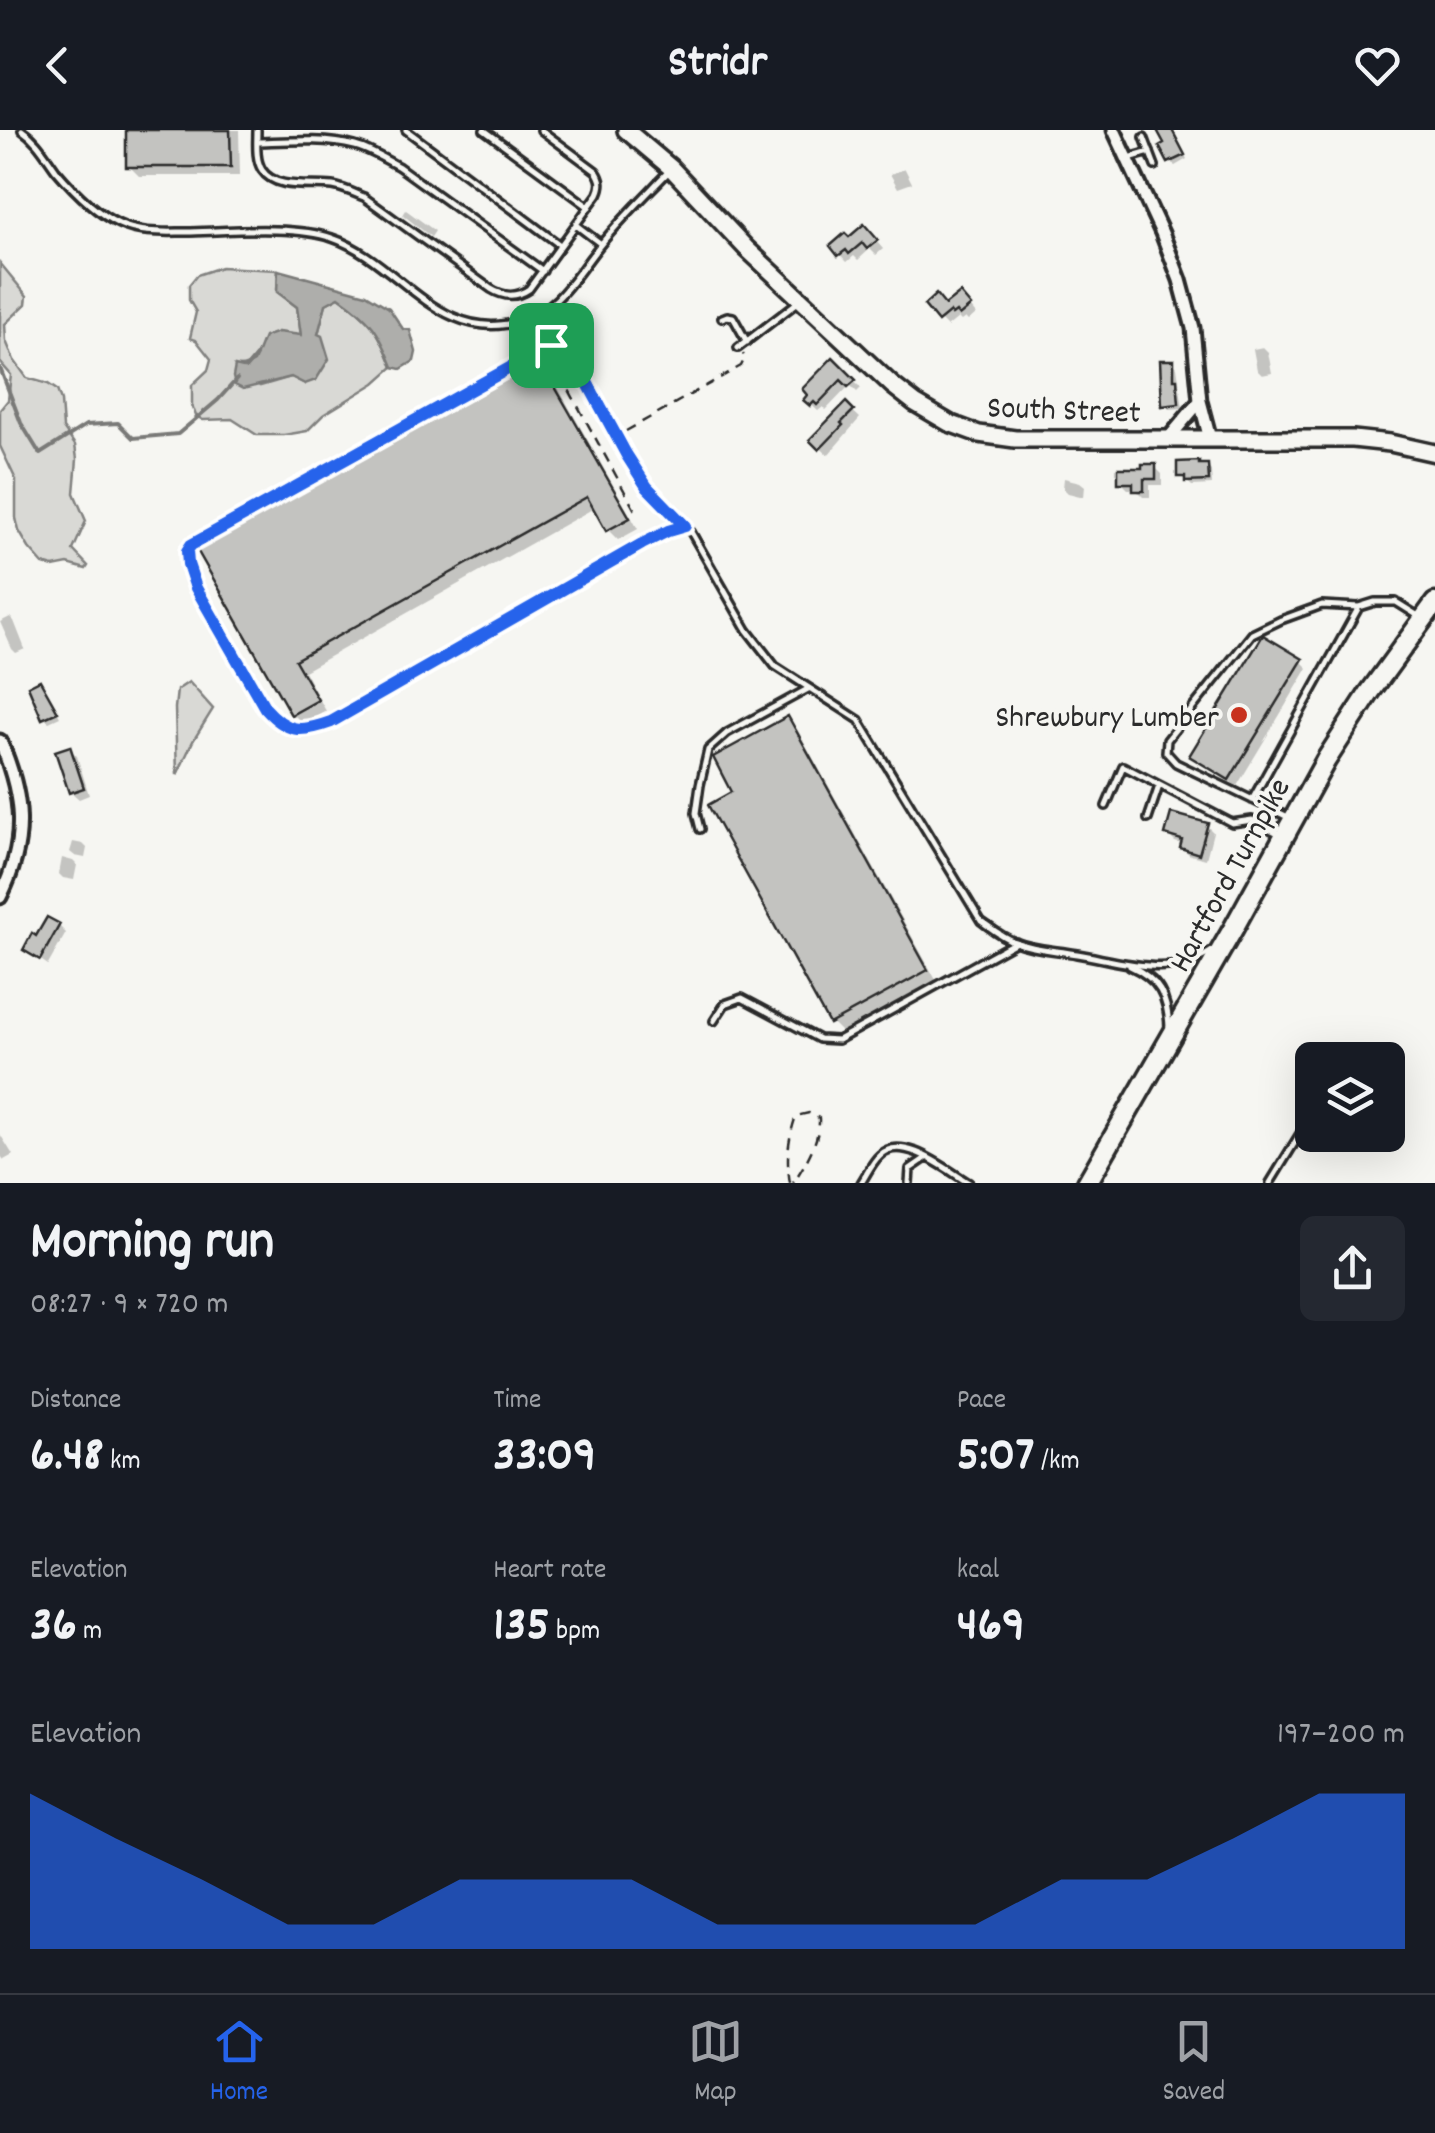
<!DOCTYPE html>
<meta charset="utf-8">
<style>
body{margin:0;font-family:Dekko,sans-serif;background:#242831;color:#f1f3f6;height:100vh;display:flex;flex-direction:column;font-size:38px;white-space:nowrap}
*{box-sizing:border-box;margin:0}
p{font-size:32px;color:#9ea1a6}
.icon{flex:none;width:55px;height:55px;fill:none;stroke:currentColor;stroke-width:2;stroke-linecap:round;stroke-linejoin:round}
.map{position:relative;height:1053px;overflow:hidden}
.sheet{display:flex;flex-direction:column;background:#171b24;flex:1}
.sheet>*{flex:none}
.fabs{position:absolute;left:1295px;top:912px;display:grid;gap:20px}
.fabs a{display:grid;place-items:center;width:110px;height:110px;border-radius:15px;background:#171b24;box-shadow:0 10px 40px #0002;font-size:50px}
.pin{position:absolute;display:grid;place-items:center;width:85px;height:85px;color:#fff;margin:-42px;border-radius:20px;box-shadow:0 5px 15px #0006}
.round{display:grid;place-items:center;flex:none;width:105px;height:105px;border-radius:15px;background:#242831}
.overview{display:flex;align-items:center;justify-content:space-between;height:170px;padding:0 30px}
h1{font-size:55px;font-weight:700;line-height:75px}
.metrics{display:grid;grid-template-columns:repeat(3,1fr);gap:15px;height:170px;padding:10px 30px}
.metrics div{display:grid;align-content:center}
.metrics b{font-size:50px;font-weight:700}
.metrics small{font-size:28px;font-weight:400}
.metrics p{font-size:28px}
.chart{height:280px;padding:20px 30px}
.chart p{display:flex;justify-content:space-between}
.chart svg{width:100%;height:180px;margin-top:10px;fill:#2563eb;opacity:.7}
header{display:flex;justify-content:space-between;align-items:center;height:130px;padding:0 30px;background:#171b24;font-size:45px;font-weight:700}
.tab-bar{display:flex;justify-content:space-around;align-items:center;height:140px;border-top:2px solid #363941;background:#171b24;font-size:28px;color:#9ea1a6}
.tab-bar a{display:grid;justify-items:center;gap:5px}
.tab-bar .on{color:#2563eb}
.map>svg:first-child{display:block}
.green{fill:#d9d9d5;stroke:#828280;stroke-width:2.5}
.water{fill:#aeaeab;stroke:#7a7a78;stroke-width:2.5}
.shadow{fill:#0003}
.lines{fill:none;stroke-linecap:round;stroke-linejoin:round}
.stream{stroke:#7a7a78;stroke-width:4}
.building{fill:#c3c3c0;stroke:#2b2b2b;stroke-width:2.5}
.lane-casing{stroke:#2b2b2b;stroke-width:12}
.street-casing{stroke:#2b2b2b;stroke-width:19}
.secondary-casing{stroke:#2b2b2b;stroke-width:22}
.primary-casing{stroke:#2b2b2b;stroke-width:25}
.path{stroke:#2b2b2b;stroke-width:2.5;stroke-dasharray:10 8;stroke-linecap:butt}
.lane{stroke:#f6f6f2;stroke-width:5}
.street{stroke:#f6f6f2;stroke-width:11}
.secondary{stroke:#f6f6f2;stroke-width:15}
.primary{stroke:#f6f6f2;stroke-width:18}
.route-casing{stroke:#fff;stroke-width:20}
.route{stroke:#2563eb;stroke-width:12}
.poi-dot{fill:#c8321e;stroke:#f6f6f2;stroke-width:4}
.labels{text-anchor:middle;stroke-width:8;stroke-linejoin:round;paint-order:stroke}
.street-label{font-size:32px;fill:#2b2b2b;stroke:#f6f6f2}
.poi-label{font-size:32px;fill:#2b2b2b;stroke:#f6f6f2;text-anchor:end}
</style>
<header><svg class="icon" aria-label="back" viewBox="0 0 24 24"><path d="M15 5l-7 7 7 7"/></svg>Stridr<svg class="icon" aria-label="heart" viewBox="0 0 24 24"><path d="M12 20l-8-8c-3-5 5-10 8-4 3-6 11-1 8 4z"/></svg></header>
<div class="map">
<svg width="1435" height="1053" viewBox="0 0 1435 1053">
<rect width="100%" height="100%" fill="#f6f6f2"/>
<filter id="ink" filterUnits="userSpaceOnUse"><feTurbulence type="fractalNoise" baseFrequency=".01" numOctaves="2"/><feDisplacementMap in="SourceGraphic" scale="20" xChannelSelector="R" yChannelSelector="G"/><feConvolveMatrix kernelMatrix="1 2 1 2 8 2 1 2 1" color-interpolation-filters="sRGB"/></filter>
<g filter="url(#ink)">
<path class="green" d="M0,133L27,166L26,174L5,194L6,211L14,230L27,248L48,254L57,260L61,271L63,298L75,315L77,329L74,363L86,391L73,420L88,436L86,439L68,434L53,437L43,434L29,418L19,401L16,388V350L0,316V280L8,270L11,245L0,232Z
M221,137L278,140L277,162L297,177L301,206L278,202C266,217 256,239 236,237L260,256L291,247L305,254L326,174L339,167C372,191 378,199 393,237L375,253L323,285L307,301L284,305H257L232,289L203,290L196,286L192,275V255L208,240L211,229L196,210L190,208L196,182L189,170V155L197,145Z
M189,552L213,579L193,611L177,645L175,578L177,560Z"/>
<path class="water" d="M278,140L366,164L389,178L403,199L410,200L416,222L414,231L401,239L393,237C379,201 371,189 339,167L326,174L318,204L322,206L329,229L316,250L305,254L291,247L243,259L235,255L233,247L235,236L243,238L254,232L264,207L278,202L301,205L297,177L277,162Z"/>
<path class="shadow" d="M128,0H239L240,46H139L129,36Z
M1165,0L1173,2L1187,29L1175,36L1170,32Z
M905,39L912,53L898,58L890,44Z
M406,80L435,101L431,107L403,85Z
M871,105L883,119L876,125L870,119L858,130L854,126L847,132L833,117Z
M967,173L976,184L968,191L965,188L961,191L958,188L947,197L940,190L946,178Z
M1263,217L1268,222L1272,243L1262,245L1257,240L1253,219Z
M833,231L861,258L857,262L850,255L826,280L823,277L818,281L806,270Z
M539,232L549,242L638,399L618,410L608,400L596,377L304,541L326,581L303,594L293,584L201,420Z
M1173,232L1177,237L1183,278L1169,279L1165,275Z
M846,275L860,288L828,325L812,310Z
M1207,336L1211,341L1212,355L1192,356L1180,346Z
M1155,337L1162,344V355H1150V367H1143L1135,359H1128L1121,352Z
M1064,348L1080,352L1085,356L1084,367L1068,363L1063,358Z
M10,487L14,491L25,519L16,523L12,519L0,492Z
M1301,531L1308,538L1237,656L1199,632L1192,625Z
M44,558L60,587L49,592L44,588Z
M787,589L797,599L936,850L841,902L831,892L735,663Z
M69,619L77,626L89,665L79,669L71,662Z
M1206,695L1213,702L1206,729L1190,725L1182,718L1183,714L1175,712L1168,705Z
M73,712L83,714L87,718L85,728L75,726L70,722Z
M62,728L73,731L77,735L74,750L63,748L59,744Z
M59,796L66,803L48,835L26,820L37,809Z
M0,1004L13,1025L4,1030L0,1025Z"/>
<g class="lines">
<path class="stream" d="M0,238L21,293L40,324L86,295L118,293L133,308L178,304L218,270L237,249
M246,238L256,226"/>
</g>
<path class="building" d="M126,0H230L231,37H126Z
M1157,0H1172L1185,25L1168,33L1159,16L1164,13Z
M864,94L878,110L867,119L862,113L849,124L846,120L838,126L830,116L845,103L849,107Z
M960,163L971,176L959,186L956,182L952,185L950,182L938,192L924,175L936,164L945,175Z
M833,227L856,250L848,257L841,250L817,275L814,272L810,276L803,270L807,265L802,259Z
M539,229L630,388L606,401L587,367L295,530L318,570L291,585L197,420Z
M1160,230H1174V249H1177L1179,274L1162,276Z
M846,272L854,280L841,293L843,295L819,320L809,310Z
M1199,331V334H1208L1209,351L1185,352V347H1177V332Z
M1142,334H1156V349H1144V361H1133V353H1118V338H1142Z
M1263,505L1303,529L1229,650L1189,626Z
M40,550L58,582L42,589L28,556Z
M788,586L928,840L829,894L708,675L731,662L713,627Z
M70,616L84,658L69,663L55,621Z
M1171,683L1208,693L1199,724L1180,718L1182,710L1165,705Z
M47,787L60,794L40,830L23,820L32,803L36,806Z"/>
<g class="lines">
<g class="lane-casing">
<path id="lane" d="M22,0C37,10 45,25 56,40C73,60 95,83 119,94C140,104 165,102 187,102C227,101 296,95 332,108C398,130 440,216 520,191C560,179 576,144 601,114C622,88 646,65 669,41
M257,0C257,13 255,29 262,40C276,61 311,53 333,56C344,58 354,63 364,67L491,159C504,167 516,168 529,159L598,64C602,55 602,50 596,41L541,0
M406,0L560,115
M484,0L589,77
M1144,7L1155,36
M257,12C289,11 324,8 355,16C370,20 385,29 399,37L543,141
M1129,28L1150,22
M576,95L601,114
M722,188L727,186L733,187L747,212
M738,218L798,172
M685,396L667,401L642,414L331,592C301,603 287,603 265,579L196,458L187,434V421L197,411L551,215H561L575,228L626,324L647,357L691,402L747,500L775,536L859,590L981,791C992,799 1003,808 1015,812C1035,820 1056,820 1077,824C1124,832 1173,850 1215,819
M1252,670L1359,477
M1106,676L1123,636L1232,693L1252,690L1282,705
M1290,688L1176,633L1166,622L1167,610L1252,504L1281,490L1322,475L1359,477L1375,472H1396L1420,487
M1148,689L1159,656
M700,699L696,683L700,655L708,620L727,603L808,559
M1130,836C1159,849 1168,867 1169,898
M714,891L725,874L742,868L819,909L838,910L1016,812
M861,1053C867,1044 872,1032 880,1025C902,1003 947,1040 969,1053
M909,1053L910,1039L926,1028
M1270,1053L1303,999"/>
</g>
<g class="street-casing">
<path id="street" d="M1114,0L1162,103L1180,150L1193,198L1200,271L1210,309
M1168,309L1200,271
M0,611C24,666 28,712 0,767"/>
</g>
<g class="secondary-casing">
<path id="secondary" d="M626,0L671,38L746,118L892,255L915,273L949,293L979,304L1015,309H1353L1390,313L1435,323"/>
</g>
<g class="primary-casing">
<path id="primary" d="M1087,1053L1233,799L1326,630L1370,562L1435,473"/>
</g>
<path class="path" d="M563,232L556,236L637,384L636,386
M626,301L741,236L745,228L743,224
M790,1053C786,1029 788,1009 796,986L809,983L819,988C820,1011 805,1034 793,1053"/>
<use href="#lane" class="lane"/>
<use href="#street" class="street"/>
<use href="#secondary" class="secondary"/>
<use href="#primary" class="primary"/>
</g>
</g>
<g class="lines" filter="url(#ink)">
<g class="route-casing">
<path id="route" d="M551,215L561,216L574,228L626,324L647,357L685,396L668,401L642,414L331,592C301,603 287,603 265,578L196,458L188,434L187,421L191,415Z"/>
</g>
<use href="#route" class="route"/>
</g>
<circle class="poi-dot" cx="1239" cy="585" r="10"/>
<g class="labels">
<g class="street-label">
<text transform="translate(1064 278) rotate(2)" y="11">South Street</text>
<text transform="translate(1228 744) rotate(-61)" y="11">Hartford Turnpike</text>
</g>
<g class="poi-label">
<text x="1219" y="596">Shrewbury Lumber</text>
</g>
</g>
</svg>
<div class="fabs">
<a><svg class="icon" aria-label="layers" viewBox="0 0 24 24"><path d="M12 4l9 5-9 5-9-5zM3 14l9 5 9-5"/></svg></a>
</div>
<div class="pin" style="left:551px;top:215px;background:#1e9e55"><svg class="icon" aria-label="arrive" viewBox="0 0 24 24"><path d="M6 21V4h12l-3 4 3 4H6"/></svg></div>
</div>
<section class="sheet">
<div class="overview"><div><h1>Morning run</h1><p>08:27 · 9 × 720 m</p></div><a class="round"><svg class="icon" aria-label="share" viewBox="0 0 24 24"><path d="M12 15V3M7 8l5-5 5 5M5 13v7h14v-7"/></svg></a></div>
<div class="metrics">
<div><p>Distance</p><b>6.48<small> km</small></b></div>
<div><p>Time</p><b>33:09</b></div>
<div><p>Pace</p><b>5:07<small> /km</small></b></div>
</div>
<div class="metrics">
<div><p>Elevation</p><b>36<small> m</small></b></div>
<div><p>Heart rate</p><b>135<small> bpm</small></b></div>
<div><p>kcal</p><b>469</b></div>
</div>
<div class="chart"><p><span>Elevation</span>197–200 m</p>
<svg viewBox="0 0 160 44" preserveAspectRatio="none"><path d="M0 44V6L10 17L20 27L30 38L40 38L50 27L60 27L70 27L80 38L90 38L100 38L110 38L120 27L130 27L140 17L150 6L160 6V44z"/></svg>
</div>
</section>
<nav class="tab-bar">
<a class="on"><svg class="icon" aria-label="home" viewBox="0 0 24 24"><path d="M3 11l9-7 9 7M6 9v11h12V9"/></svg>Home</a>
<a><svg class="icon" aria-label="map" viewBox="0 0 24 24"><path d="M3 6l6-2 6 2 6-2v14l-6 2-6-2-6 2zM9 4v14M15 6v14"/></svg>Map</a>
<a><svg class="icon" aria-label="saved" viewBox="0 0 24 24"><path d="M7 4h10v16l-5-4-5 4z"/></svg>Saved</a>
</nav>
